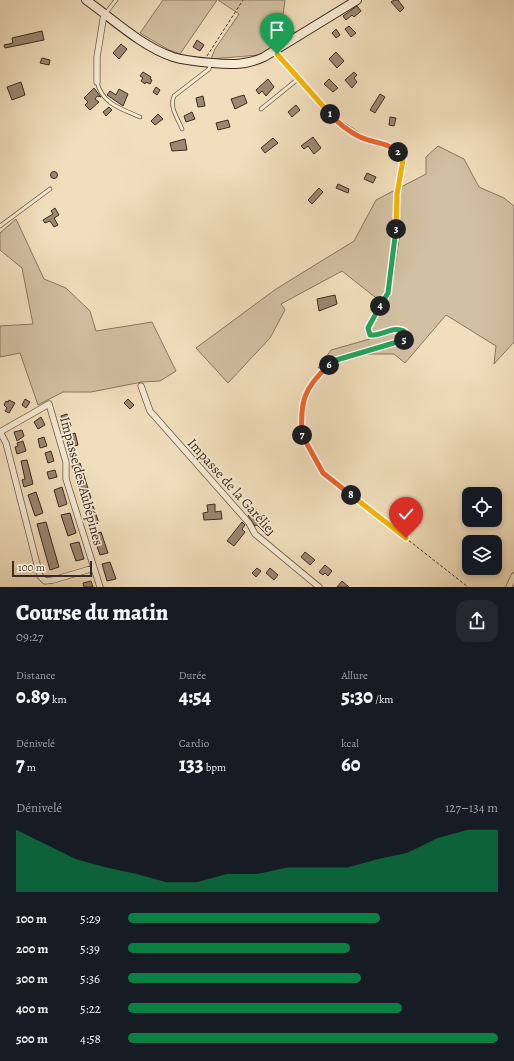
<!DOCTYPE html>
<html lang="fr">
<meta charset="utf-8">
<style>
body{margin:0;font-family:Alegreya,serif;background:#242831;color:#f1f3f6;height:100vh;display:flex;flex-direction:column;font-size:15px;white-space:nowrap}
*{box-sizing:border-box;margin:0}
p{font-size:13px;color:#9ea1a6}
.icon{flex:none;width:22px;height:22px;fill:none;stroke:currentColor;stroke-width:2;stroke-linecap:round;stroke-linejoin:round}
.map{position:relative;height:587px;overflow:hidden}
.side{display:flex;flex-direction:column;background:#171b24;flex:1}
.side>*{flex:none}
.fabs{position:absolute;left:462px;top:487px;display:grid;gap:8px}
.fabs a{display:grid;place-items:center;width:40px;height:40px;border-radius:8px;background:#171b24;box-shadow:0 2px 6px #0003;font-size:20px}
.scale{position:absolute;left:12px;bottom:10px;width:80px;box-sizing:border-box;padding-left:4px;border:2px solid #3d2b22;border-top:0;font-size:11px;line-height:14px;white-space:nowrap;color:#3d2b22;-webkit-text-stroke:3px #f6ead3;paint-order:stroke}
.pin{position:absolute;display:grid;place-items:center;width:34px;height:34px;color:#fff;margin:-41px -17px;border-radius:50% 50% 50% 0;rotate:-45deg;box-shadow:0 0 4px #0007}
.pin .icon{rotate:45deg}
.km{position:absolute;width:20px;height:20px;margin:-10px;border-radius:50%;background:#222;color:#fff;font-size:11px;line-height:20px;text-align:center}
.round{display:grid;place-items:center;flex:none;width:42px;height:42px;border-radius:12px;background:#242831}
.summary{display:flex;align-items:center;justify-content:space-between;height:68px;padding:0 16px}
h1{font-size:22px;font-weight:800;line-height:30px}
.stats{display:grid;grid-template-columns:repeat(3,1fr);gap:6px;height:68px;padding:4px 16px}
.stats div{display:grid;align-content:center}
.stats b{font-size:20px;font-weight:800}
.stats small{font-size:11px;font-weight:400}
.stats p{font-size:11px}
.chart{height:112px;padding:8px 16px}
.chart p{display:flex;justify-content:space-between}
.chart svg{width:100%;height:72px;margin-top:4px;fill:#0b8043;opacity:.7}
ul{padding:0 16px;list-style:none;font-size:13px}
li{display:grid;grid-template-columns:64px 48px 1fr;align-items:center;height:30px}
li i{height:10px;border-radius:5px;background:#0b8043}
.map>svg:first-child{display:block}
.green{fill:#d2c0a2;stroke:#887662}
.building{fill:#9b8872;stroke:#3d2b22}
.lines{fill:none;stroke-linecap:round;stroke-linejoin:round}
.lane-casing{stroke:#6a5848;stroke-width:4.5}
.street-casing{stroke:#6a5848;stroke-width:7}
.secondary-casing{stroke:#3d2b22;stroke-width:10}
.path{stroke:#3d2b22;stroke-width:1;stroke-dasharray:3 2;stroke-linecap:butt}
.lane{stroke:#f6ead3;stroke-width:3}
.street{stroke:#f6ead3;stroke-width:5.5}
.secondary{stroke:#f6ead3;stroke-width:8}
.split-1-casing{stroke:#fff;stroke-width:8}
.split-2-casing{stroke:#fff;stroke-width:8}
.split-3-casing{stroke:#fff;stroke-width:8}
.split-4-casing{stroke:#fff;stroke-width:8}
.split-5-casing{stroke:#fff;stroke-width:8}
.split-6-casing{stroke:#fff;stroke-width:8}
.split-7-casing{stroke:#fff;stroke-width:8}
.split-8-casing{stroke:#fff;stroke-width:8}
.split-9-casing{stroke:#fff;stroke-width:8}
.split-1{stroke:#f5b400;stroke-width:5}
.split-2{stroke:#f0652b;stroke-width:5}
.split-3{stroke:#f5b400;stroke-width:5}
.split-4{stroke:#22a559;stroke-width:5}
.split-5{stroke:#22a559;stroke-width:5}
.split-6{stroke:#22a559;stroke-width:5}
.split-7{stroke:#f0652b;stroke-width:5}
.split-8{stroke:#f0652b;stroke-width:5}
.split-9{stroke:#f5b400;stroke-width:5}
.labels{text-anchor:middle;stroke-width:3.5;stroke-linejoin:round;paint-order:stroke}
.street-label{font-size:14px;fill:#3d2b22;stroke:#f6ead3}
</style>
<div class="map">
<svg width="514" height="587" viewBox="0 0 514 587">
<rect width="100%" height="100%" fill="#f1debc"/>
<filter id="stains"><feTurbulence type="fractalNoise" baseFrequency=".005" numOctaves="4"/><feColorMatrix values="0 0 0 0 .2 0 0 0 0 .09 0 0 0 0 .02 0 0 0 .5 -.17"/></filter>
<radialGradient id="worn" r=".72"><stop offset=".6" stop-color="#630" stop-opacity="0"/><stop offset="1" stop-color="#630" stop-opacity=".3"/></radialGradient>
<path class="green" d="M163,0H217L180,54L169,50L140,33Z
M218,0H285L283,15L295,33L259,55L211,59L215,49L239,14Z
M438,146L464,159L479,187L504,198L514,206V342L494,364L496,346L446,315L405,363L394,354H367L318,368L331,350L370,339L372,326L385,305L342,271L281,304L285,310L270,338L228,383L196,348L276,289L354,241L376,200L426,174V157Z
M16,219L44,279L66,288L90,311L96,331L152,322L176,371L160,381L142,382L91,392H63L38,405L20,353L0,357V326L33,324L22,268L0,250V233Z"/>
<path class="building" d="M394,0H398L404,8L400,12L391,2Z
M357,6L361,11L354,17L352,15L346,20L343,16Z
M349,26L356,33L351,37L345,29Z
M336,29L340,35L336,38L332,33Z
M42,31L44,40L5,48L4,45L13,43L12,38Z
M197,40L204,45L200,51L193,47Z
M121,44L127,49L119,59L113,53Z
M336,52L344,61L337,68L329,59Z
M42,58L50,60L49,65L40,63Z
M143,72L151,77L150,79L152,80L150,84L146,82L145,84L141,81L143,78L140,76Z
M354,72L357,75L354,78L357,82L352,88L345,80Z
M268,79L274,87L266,96L262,91L259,94L256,90Z
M329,79L338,88L333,92L324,84Z
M21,82L25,95L12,100L7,87Z
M156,87L160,90L157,95L153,92Z
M94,88L101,97L97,96L95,99L99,102L90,110L85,105L88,102L84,98Z
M119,89L128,94L123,106L107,95L110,91L116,95Z
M380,94L385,97L375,113L370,110Z
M244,95L247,103L235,109L231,99Z
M203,96L205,106L198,107L196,98Z
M296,105L300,110L292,117L288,112Z
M109,107L112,110L106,116L103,112Z
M192,112L195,119L186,122L184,116Z
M158,114L163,119L155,125L151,121Z
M390,117L396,118L394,126L389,125Z
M228,120L230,127L218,130L216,123Z
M313,137L321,148L314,154L308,146L304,149L301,146Z
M273,138L278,143L265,153L261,148Z
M185,139L187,150L172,151L170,143Z
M50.5 175a3.5 3.5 0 1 1 7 0a3.5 3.5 0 1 1-7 0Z
M367,173L376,177L373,183L364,179Z
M338,184L349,189L348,193L336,188Z
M319,188L323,192L312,204L308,200Z
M55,208L59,215L54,218L58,225L54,227L50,221L45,223L43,220L53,214L51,211Z
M335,295L337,304L319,311L317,299Z
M25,399L30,402L26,408L22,405Z
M128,399L134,405L130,409L124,403Z
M9,400L15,403L9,413L5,411L7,408L4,405L6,401L8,402Z
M67,414L71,426L65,428L61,418V416Z
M41,417L45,425L38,429L34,422Z
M22,430L24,436L17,441L14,432Z
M75,433L78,445L72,447L67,436Z
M44,437L47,446L40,448L38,439Z
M23,441L26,451L17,454L15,447L18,446L17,443Z
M51,451L54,461L48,463L45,453Z
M27,460L33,484L24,487L22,480L25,479L21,461Z
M80,463L91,498L83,500L72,466Z
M55,470L57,477L49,479L47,472Z
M62,487L67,504L59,507L54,490Z
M36,492L43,513L35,516L28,495Z
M215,504V512L221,511L222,519L204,520L203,513L208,512L207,505Z
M93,506L99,523L90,526L85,509Z
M256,509L265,518L262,520L273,531L268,536L257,525L255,526L248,516Z
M70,513L76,533L68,536L61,515Z
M46,522L59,567L50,570L37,524Z
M242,522L245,525L242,529L245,532L234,546L227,541Z
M101,532L108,553L100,555L93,535Z
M79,542L84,559L76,561L70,544Z
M305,552L315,560L310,565L301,557Z
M110,562L116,579L107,581L102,564Z
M325,565L332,571L328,576L325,573L323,575L319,572Z
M257,568L261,571L256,577L252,573Z
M270,568L278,575L274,580L266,573Z
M91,581L93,587H84L83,583Z
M342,581L349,587H337Z"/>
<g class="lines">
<g class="lane-casing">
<path id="lane" d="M106,13L116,0
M97,82C102,104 122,109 140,117
M261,109L298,79
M182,129C178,118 169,108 174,96L209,69L211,63
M0,226L50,189"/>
</g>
<g class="street-casing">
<path id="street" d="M275,51L335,120L360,137L392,147L400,153L403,160L397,194L396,238L388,293L378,311
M97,82V57L104,14
M141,386L150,411L249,523L255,534L319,587
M0,432L49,404L66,462V479L100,587
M0,432L6,443L40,576L45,581L53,580L94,568
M509,587L514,576"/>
</g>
<g class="secondary-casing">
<path id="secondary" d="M86,0C113,19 141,46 173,57C186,61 200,62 213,63C231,65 247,65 264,57L357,0"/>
</g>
<path class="path" d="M207,56L243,0
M375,316L368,328L370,335C382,336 392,326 404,331L408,338L333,361L316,378L304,396L301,417L303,437L323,473L468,587"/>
<use href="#lane" class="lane"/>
<use href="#street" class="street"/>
<use href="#secondary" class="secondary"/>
</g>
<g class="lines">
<g class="split-1-casing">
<path id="split-1" d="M277,54L330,114"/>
</g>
<g class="split-2-casing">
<path id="split-2" d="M330,114C338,123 350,132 360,137C373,143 387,142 398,152"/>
</g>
<g class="split-3-casing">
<path id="split-3" d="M396,229L397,194L403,160L398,152"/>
</g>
<g class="split-4-casing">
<path id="split-4" d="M380,306L388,293L396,229"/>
</g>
<g class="split-5-casing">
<path id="split-5" d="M380,306L368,328L370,335C382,336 392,326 404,331L408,338L404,340"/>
</g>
<g class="split-6-casing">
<path id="split-6" d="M329,365L333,361L404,340"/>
</g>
<g class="split-7-casing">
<path id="split-7" d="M302,435C300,401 304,388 329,365"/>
</g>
<g class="split-8-casing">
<path id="split-8" d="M302,435L323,473L351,495"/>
</g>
<g class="split-9-casing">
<path id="split-9" d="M351,495L406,538"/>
</g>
<use href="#split-1" class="split-1"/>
<use href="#split-2" class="split-2"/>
<use href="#split-3" class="split-3"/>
<use href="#split-4" class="split-4"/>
<use href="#split-5" class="split-5"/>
<use href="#split-6" class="split-6"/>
<use href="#split-7" class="split-7"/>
<use href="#split-8" class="split-8"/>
<use href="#split-9" class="split-9"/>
</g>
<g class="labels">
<g class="street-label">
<text transform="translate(82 481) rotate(75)" y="5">Impasse des Aubépines</text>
<text transform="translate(231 485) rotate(48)" y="5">Impasse de la Garélie</text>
</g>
</g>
<rect width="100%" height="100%" filter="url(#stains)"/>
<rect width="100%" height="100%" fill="url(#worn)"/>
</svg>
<div class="fabs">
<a><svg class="icon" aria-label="locate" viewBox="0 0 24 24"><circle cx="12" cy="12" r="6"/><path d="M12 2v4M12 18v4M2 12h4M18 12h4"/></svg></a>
<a><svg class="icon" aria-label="layers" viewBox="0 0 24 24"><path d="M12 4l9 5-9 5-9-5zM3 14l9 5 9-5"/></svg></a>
</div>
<div class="scale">100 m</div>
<div class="pin" style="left:277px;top:54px;background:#1e9e55"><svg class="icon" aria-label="arrive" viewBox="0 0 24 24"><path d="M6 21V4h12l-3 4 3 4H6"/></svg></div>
<div class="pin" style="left:406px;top:538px;background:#d93025"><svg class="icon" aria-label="check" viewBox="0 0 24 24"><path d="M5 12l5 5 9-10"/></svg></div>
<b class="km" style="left:330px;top:114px">1</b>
<b class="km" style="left:398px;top:152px">2</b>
<b class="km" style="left:396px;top:229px">3</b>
<b class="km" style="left:380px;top:306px">4</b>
<b class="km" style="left:404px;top:340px">5</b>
<b class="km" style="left:329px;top:365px">6</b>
<b class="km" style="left:302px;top:435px">7</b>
<b class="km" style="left:351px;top:495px">8</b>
</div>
<section class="side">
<div class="summary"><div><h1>Course du matin</h1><p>09:27</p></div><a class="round"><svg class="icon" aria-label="share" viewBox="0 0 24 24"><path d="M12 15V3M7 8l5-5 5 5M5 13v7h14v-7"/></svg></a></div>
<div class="stats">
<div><p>Distance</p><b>0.89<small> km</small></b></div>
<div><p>Durée</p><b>4:54</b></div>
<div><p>Allure</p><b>5:30<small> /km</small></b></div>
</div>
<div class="stats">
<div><p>Dénivelé</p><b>7<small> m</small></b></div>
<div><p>Cardio</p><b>133<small> bpm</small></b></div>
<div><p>kcal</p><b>60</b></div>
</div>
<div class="chart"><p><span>Dénivelé</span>127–134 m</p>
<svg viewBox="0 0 160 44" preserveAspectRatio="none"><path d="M0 44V6L10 15L20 24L30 29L40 33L50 38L60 38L70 33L80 33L90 29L100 29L110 29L120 24L130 20L140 11L150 6L160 6V44z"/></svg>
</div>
<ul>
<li><b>100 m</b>5:29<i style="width:68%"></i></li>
<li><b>200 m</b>5:39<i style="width:60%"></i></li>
<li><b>300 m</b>5:36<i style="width:63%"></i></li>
<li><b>400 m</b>5:22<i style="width:74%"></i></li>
<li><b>500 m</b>4:58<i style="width:100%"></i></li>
</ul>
</section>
